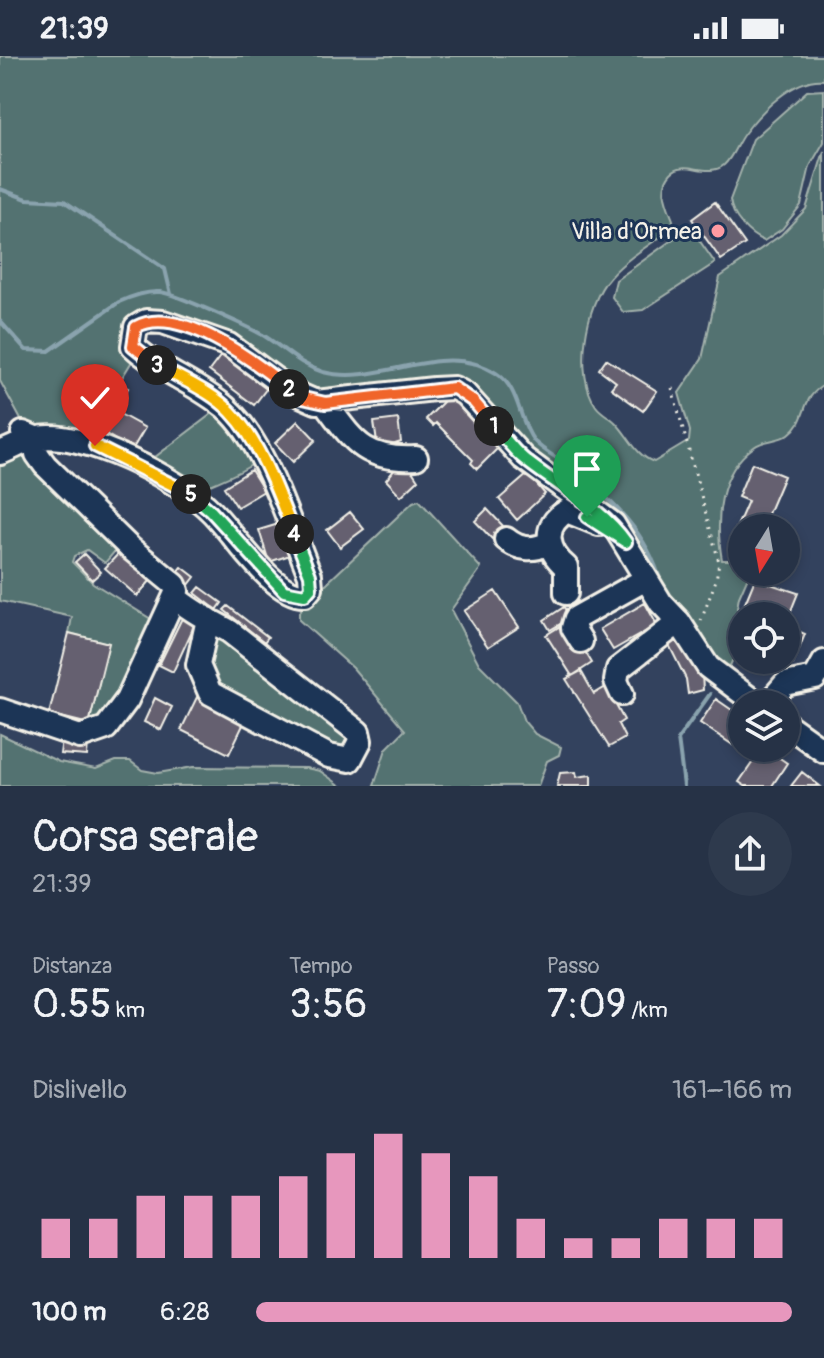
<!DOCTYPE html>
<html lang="it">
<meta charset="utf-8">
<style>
body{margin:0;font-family:Pangolin,sans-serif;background:#2e3a4d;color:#f1f3f6;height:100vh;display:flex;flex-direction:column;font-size:30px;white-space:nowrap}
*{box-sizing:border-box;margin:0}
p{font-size:26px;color:#a4aab3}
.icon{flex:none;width:44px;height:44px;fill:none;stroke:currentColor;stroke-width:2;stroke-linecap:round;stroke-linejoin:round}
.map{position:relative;height:730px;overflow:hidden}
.side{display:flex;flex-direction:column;background:#263246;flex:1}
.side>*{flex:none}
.needle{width:52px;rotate:191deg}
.fabs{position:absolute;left:728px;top:458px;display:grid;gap:16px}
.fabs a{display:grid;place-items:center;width:72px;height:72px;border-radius:50%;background:#263246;box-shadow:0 4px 12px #0003,0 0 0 2px #424d5f;font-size:40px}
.pin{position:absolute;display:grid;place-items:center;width:68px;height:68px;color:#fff;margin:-82px -34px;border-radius:50% 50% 50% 0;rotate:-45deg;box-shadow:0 0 8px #0007}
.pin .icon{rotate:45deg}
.km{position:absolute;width:40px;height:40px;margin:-20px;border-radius:50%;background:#222;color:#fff;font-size:22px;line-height:40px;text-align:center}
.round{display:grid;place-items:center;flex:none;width:84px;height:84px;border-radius:42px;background:#2e3a4d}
.summary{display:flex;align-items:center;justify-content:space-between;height:136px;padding:0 32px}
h1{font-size:44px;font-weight:600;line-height:60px}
.stats{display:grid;grid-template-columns:repeat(3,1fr);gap:12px;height:136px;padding:8px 32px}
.stats div{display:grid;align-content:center}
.stats b{font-size:40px;font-weight:600}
.stats small{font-size:22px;font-weight:400}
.stats p{font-size:22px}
.chart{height:224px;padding:16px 32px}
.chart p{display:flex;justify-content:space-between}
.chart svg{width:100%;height:144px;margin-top:8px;stroke:#e797bd;stroke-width:6}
ul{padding:0 32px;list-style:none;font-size:26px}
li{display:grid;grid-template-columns:128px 96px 1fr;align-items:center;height:60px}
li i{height:20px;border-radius:10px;background:#e797bd}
.status{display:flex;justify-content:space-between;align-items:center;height:56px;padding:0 40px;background:#263246;direction:ltr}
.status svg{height:22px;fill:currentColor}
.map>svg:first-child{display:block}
.green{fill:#537271;stroke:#a4b2ac;stroke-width:2}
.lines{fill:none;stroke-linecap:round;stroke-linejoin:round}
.stream{stroke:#8aa3ae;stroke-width:4}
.building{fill:#656170;stroke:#f4f1e8;stroke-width:2}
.minor-casing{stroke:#f4f1e8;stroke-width:28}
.path{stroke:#f4f1e8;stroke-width:3;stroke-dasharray:2 6;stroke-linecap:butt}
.minor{stroke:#1d3557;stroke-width:22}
.split-1-casing{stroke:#fff;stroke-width:16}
.split-2-casing{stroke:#fff;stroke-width:16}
.split-3-casing{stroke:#fff;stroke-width:16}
.split-4-casing{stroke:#fff;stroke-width:16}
.split-5-casing{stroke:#fff;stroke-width:16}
.split-6-casing{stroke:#fff;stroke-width:16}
.split-1{stroke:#22a559;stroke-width:10}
.split-2{stroke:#f0652b;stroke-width:10}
.split-3{stroke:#f0652b;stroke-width:10}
.split-4{stroke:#f5b400;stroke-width:10}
.split-5{stroke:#22a559;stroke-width:10}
.split-6{stroke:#f5b400;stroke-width:10}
.poi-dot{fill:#ff9aa2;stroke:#1d3557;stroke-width:3}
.labels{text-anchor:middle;stroke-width:6;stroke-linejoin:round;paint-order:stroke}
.poi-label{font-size:24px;fill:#f4f1e8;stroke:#1d3557;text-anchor:end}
</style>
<div class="status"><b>21:39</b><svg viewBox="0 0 49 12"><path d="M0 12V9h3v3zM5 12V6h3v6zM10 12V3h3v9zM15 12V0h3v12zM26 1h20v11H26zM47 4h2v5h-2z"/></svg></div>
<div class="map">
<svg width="824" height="730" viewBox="0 0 824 730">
<rect width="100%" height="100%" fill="#33425e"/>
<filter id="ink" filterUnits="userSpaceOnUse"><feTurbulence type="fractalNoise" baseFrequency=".0125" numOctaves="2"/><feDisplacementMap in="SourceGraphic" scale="16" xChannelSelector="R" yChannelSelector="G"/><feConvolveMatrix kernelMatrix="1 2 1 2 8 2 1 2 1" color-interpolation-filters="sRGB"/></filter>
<g filter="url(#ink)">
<path class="green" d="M0,0H824V24C794,21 761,55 744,78C737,87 733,101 724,109C707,123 685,102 671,117C658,131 667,148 673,164L669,175C649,189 626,203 610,221C585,248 574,319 596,350C601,357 610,361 615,366C629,380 635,399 654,406L689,385L690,375L679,337L702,303L720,221L781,179L806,153L824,95V329C799,343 809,363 789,378C778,386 764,383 754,391C718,416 715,465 722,504H740L742,516H750L739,541L737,552L741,562L738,591L730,610C710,609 688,557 673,541C606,472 535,405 470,333L327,340L147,259L134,302L85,382L26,373L0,325Z
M824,34V86L810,110L801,149L782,173L764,185C749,179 732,161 730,144L753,83L807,35Z
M690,171L715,207L643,254L623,256L612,241L616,224Z
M218,353L256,406C235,421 213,426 191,438L146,408Z
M27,395L120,489L105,507L87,494L74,500L72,506L93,527L154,565L117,654L89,668L108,587L69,577L72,561L0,545V402Z
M419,444L481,512L451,554L479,608L517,646L524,665L535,678L561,691L559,699L547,705L538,730H374L386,693L405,674L353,612L299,564V556L310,543L413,446Z
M217,574L351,680L344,698L211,632L207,582Z
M0,678L59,706L96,713L116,705H130L142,714L158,717L193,711L306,712L320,715L341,730H0Z"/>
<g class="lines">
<path class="stream" d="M0,133L27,143L64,145L165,213L171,238
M0,265L26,294L49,295L119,246C132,240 146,235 160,236C174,237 254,273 266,281C286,294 300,309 323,316C380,331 442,283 496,317C520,332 518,364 534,385C544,396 562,404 574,414C612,444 648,478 661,527
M684,730L678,683L710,638"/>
</g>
<path class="building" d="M715,146L745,188L721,204L692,163Z
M225,294L270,328L254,349L209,315Z
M606,303L657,335L643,355L611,332L616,326L599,313Z
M120,327L128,332L121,344L113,339Z
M449,340L500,390L477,413L471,407L473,404L436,367L433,370L426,363Z
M118,357L145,372L132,394L106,378Z
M398,363L401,386L389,390L377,387L374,366Z
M298,365L316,384L293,406L275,387Z
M400,407L410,412L418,424L401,440L386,424Z
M752,407L784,420L767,460L777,464L773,472H742V478L735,475L748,445L738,441Z
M251,414L264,435L237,451L224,431Z
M528,418L545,438L517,464L499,443Z
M487,453L505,472L493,484L475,465Z
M350,456L364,473L340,491L327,474Z
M285,466L296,497L269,506L259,474Z
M120,496L151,524L137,540L105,512Z
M84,498L101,516L92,524L75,506Z
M182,511L195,521L188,530L175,520Z
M755,523L798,537L786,567V560H760L743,552Z
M200,531L222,547L217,554L195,537Z
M495,535L519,571L488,591L464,555Z
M645,547L657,569L613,594L600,573Z
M228,550L268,581L264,586L224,554Z
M564,551L570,562L550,574L544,564Z
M183,560L196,566L173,616L159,609Z
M567,566L592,607L572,620L546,579Z
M786,570L805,578L793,608L784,604Z
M676,575L702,618L703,634L688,638L686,623L667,585Z
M69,577L109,587L89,668L49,658Z
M581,615L594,638L606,631L624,664L618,668L625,682L609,691L566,623Z
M197,641L245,665L229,698L181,674Z
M155,642L172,651L161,674L144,666Z
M716,643L742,661V676L733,689L700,667Z
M62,684L88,687L87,700L60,698Z
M768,694L787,707L772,730H745L739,726L757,700L761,702Z
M576,716L577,721L591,719V730H557L560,717Z
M802,716L820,730H791Z"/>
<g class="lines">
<g class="minor-casing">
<path id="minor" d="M325,347C354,386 365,405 416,402
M0,397C11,393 22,386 34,383C79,371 181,424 212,456C234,478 274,541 305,539L311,532L310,519C289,469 266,386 225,351C196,327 160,315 133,290L136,271L146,265L163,266L229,289L291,335L316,346L434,333L454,332L465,338L523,402L613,468L661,547L679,566L708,611L757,648
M506,483C519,494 534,495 548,487
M566,537V511C547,495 541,470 567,455L599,468
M176,542C192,556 211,565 229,575L358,676L360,685L350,704L329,700L210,637L198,609L208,563
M581,585L573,572L576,562L646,523
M622,638L616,625L618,613L679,566
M768,648L785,628L815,622L824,606
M0,654L80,681L106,672L127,644L177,535L175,529L130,492L45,409L37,398L35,382L23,377
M786,668L824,695"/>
</g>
<path class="path" d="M672,332L719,506L716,524L701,565"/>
<use href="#minor" class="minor"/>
</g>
</g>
<g class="lines" filter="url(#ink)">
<g class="split-1-casing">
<path id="split-1" d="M494,370C504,381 513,394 524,403C559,432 600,449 626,486L587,461"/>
</g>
<g class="split-2-casing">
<path id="split-2" d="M289,333L303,342L325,347L454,332L474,346L494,370"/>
</g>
<g class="split-3-casing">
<path id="split-3" d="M157,309L133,290L136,271C178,247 257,307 289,333"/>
</g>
<g class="split-4-casing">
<path id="split-4" d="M157,309C182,324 211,335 231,356C261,387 278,438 294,478"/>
</g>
<g class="split-5-casing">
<path id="split-5" d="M191,438L210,454L284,535L305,539L311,532L310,519L294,478"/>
</g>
<g class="split-6-casing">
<path id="split-6" d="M95,390L191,438"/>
</g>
<use href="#split-1" class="split-1"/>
<use href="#split-2" class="split-2"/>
<use href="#split-3" class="split-3"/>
<use href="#split-4" class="split-4"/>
<use href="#split-5" class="split-5"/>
<use href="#split-6" class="split-6"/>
</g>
<circle class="poi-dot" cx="718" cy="175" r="8"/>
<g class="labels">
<g class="poi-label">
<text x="702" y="183">Villa d'Ormea</text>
</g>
</g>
</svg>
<div class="fabs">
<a><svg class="needle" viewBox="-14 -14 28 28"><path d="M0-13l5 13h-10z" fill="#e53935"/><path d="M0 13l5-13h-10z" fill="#a4aab3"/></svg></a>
<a><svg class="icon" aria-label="locate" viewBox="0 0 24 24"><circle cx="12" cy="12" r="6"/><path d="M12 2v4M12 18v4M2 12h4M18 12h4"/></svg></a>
<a><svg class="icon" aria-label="layers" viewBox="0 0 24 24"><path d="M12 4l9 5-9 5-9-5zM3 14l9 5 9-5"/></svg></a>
</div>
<div class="pin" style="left:587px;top:461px;background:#1e9e55"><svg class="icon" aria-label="arrive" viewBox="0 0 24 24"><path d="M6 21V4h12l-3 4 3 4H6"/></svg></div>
<div class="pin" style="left:95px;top:390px;background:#d93025"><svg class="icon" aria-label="check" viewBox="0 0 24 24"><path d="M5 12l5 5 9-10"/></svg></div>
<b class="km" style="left:494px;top:370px">1</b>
<b class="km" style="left:289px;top:333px">2</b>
<b class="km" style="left:157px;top:309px">3</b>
<b class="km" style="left:294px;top:478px">4</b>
<b class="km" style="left:191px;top:438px">5</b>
</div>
<section class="side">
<div class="summary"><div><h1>Corsa serale</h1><p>21:39</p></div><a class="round"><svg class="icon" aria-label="share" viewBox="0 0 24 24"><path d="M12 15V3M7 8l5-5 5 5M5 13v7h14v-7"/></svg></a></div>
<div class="stats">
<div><p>Distanza</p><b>0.55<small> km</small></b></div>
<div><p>Tempo</p><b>3:56</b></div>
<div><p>Passo</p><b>7:09<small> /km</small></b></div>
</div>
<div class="chart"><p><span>Dislivello</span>161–166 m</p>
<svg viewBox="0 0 160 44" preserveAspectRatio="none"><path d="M5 44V32M15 44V32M25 44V25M35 44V25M45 44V25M55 44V19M65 44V12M75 44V6M85 44V12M95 44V19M105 44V32M115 44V38M125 44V38M135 44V32M145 44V32M155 44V32"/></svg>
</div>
<ul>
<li><b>100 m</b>6:28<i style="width:100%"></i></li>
</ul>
</section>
